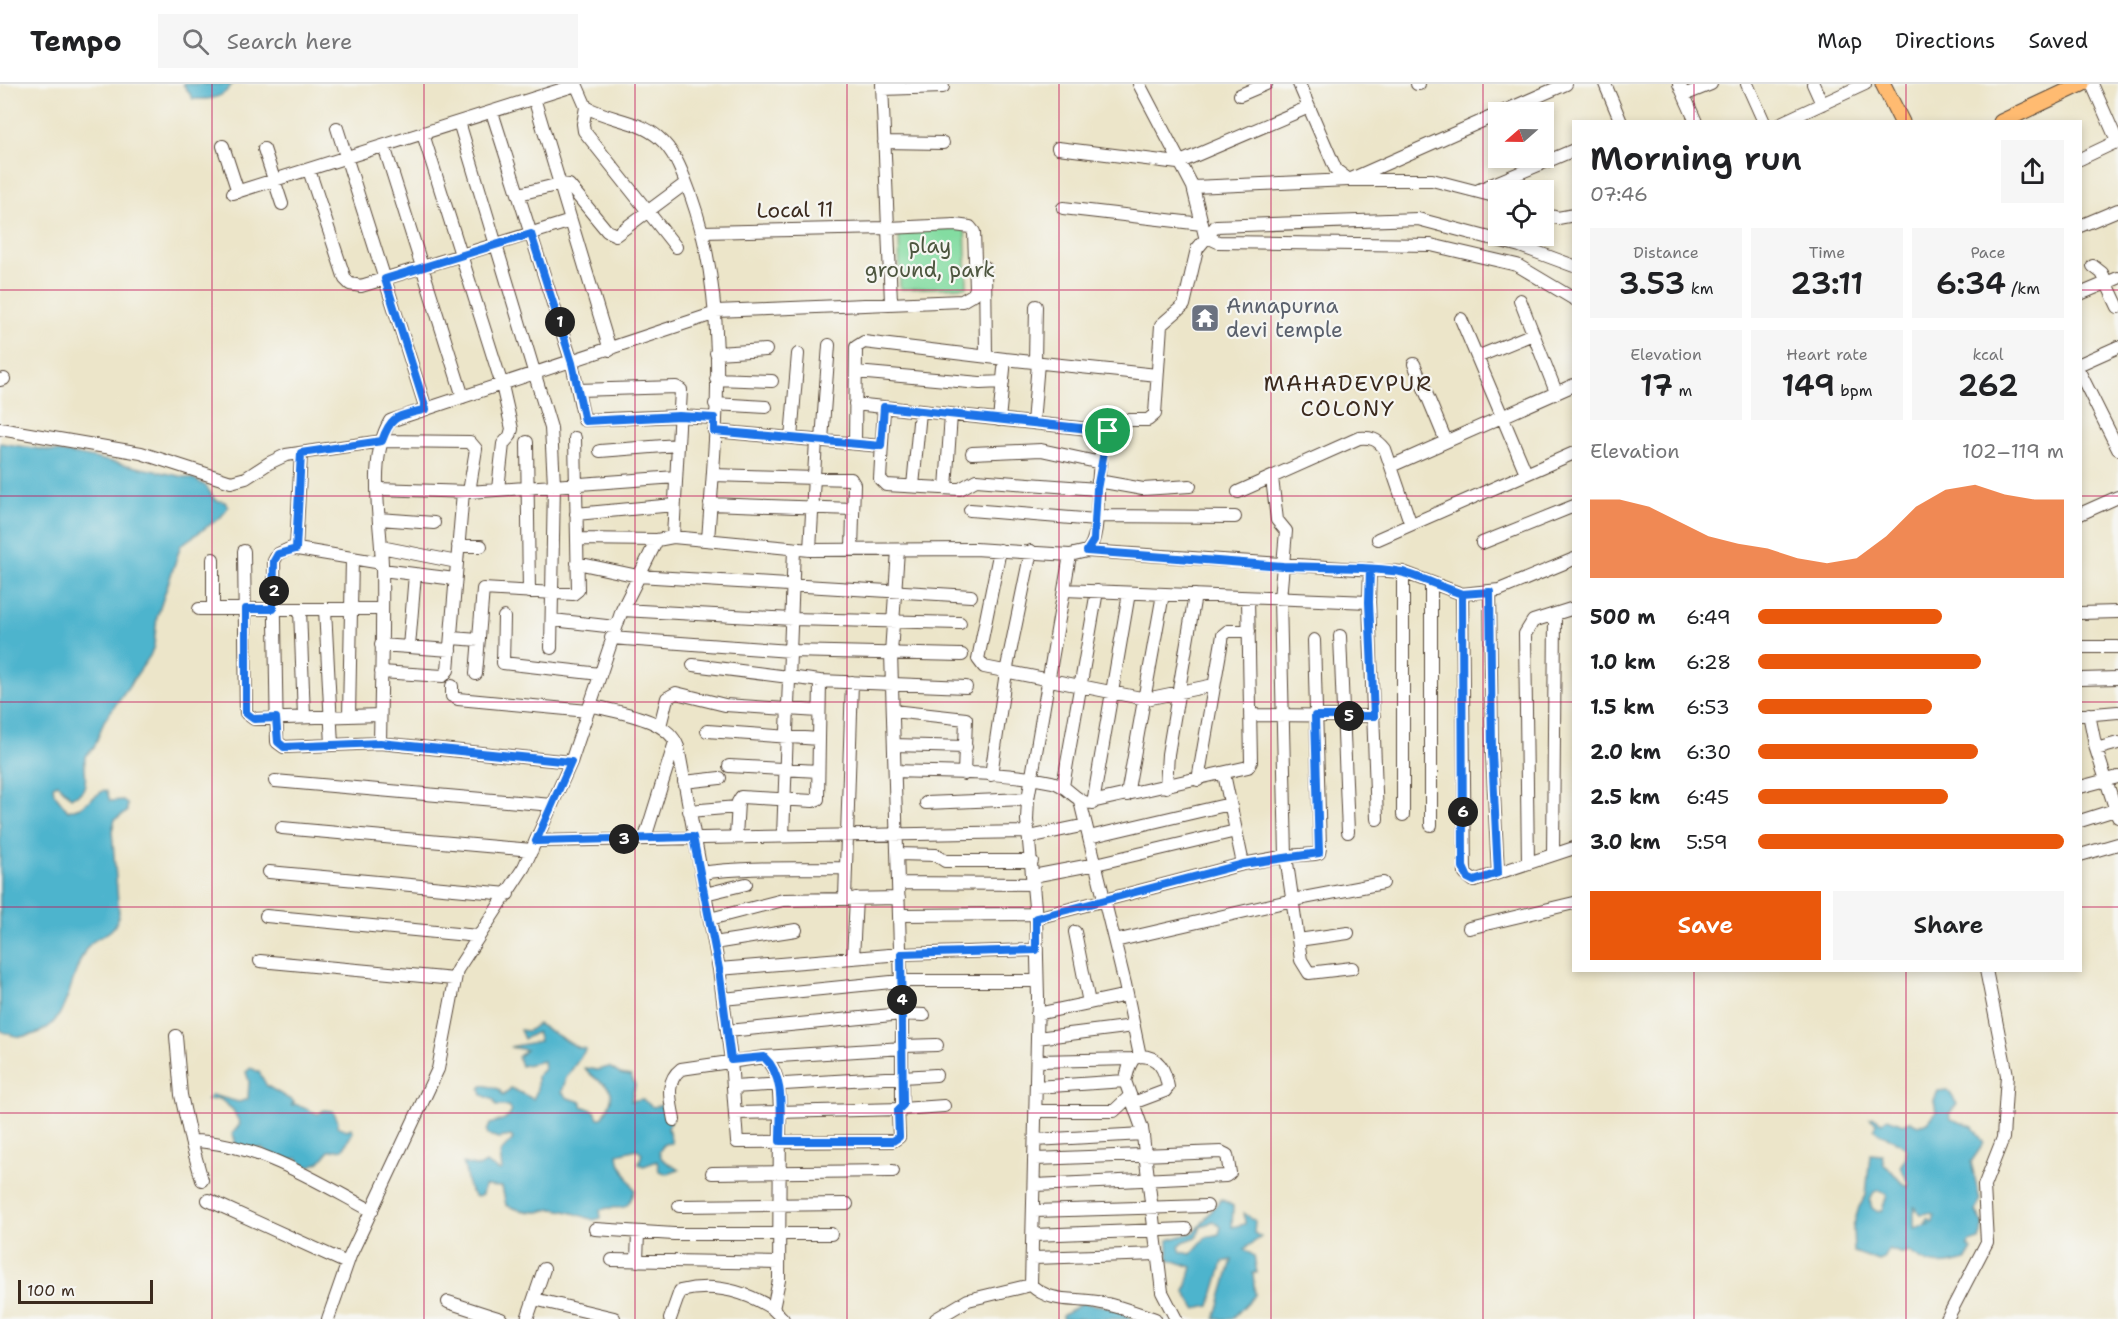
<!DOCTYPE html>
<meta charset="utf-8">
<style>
body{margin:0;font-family:"Shantell Sans",sans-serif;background:#f6f6f6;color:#202124;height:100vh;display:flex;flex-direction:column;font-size:22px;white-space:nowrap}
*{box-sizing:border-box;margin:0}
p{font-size:20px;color:#757577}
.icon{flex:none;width:33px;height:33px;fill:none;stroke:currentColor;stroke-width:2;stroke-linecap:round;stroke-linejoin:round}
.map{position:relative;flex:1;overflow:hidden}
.sheet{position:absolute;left:1572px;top:36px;width:510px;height:852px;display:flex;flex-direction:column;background:#fff;border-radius:0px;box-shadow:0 3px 9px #0003}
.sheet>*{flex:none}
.needle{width:39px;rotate:250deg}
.buttons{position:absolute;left:1488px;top:18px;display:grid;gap:12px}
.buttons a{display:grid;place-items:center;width:66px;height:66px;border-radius:0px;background:#fff;box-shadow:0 3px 9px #0003;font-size:30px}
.scale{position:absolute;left:18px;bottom:15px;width:135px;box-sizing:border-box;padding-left:6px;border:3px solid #3b2a1e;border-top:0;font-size:16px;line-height:21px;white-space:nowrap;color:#3b2a1e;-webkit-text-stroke:4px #f6f6f2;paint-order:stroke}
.pin{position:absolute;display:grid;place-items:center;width:51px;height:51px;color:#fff;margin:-26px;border:3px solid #fff;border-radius:50%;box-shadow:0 2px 6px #0007}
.km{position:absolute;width:30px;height:30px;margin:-15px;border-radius:50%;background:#222;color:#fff;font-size:16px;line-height:30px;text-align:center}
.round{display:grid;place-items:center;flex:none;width:63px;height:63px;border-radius:0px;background:#f6f6f6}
.head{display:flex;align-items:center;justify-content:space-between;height:102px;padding:0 18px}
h1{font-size:33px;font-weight:600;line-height:45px}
.figures{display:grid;grid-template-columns:repeat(3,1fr);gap:9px;height:102px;padding:6px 18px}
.figures div{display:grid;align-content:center;border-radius:0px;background:#f6f6f6;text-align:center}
.figures b{font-size:30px;font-weight:600}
.figures small{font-size:16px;font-weight:400}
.figures p{font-size:16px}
.chart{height:168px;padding:12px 18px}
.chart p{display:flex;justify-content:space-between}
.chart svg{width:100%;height:108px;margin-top:6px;fill:#ea580c;opacity:.7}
.cta{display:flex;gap:12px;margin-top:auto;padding:12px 18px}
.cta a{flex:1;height:69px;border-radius:0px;background:#ea580c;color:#fff;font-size:24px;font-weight:600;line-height:69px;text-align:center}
.cta a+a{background:#f6f6f6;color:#202124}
ul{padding:0 18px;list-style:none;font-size:20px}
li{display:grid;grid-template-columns:96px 72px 1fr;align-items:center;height:45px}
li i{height:15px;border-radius:8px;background:#ea580c}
header{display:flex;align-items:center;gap:36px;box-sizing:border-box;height:84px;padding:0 30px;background:#fff;border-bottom:2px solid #e0e0e0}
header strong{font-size:28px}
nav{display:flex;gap:33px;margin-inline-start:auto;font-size:21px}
.search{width:420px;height:54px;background:#f6f6f6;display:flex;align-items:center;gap:15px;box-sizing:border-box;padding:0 21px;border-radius:0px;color:#757577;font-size:22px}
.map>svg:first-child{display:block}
.park{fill:#83dca1;stroke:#5f8360;stroke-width:1.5}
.water{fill:#4eb4cd;stroke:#446f76;stroke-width:1.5;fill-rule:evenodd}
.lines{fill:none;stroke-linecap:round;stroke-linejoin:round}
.minor-casing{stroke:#564638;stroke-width:14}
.major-casing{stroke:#564638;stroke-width:17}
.minor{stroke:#fff;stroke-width:12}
.major{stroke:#ffbb71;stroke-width:15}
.route-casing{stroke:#fff;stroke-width:12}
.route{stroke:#1a73e8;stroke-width:8}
.grid{fill:none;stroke:#c2185b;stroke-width:1.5;stroke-opacity:0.55}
.labels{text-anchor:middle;stroke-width:4.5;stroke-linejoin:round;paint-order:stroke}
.street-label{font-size:21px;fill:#3b2a1e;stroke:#f6f6f2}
.park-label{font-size:21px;fill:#4d563f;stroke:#f6f6f2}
.worship-label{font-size:21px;fill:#5b616d;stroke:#f6f6f2;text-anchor:start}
.neighbourhood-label{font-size:22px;letter-spacing:1.5px;fill:#3b2a1e;stroke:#f6f6f2}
</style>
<header>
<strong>Tempo</strong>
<div class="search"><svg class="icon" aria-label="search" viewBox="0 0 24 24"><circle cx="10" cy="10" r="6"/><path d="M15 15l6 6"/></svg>Search here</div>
<nav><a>Map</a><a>Directions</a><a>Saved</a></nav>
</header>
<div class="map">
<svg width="2118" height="1235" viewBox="0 0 2118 1235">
<rect width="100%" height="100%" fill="#f6f6f2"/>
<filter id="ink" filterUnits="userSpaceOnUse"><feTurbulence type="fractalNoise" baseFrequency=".0167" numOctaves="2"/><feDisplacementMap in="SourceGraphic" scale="12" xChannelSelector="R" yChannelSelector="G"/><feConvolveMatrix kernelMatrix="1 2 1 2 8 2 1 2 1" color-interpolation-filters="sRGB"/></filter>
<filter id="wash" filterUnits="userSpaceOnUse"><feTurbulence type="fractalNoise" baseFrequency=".008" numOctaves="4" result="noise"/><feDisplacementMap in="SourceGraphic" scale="24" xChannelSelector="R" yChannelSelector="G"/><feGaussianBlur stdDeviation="1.35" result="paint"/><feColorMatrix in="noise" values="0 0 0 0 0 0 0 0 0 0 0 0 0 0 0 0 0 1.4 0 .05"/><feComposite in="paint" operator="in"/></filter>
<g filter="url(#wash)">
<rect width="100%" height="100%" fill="#ece5c9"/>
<path class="park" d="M965,141L967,203L900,205L899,145Z"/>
<path class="water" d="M183,0H232C224,15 208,16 193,15Z
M0,359L79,371L194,395L206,402L215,416L225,418L228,423L221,433L181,461L157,533L154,562L150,572L104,637L94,664L85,672C83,688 93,708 71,713L58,700L53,702L54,709L68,727L80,723L104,706L107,707L110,717L123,716L127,719V728L115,735L112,747L119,829C114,856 98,847 86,865C68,893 71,942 31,951C21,954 9,952 0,946Z
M538,940L577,963L586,965L566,994L562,1008L568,1014L582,1018V1022L595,1027L598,1034H602C626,997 598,1004 585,984L597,986L609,983L620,990L631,992L635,1001L631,1017L642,1015L653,1023L661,1021L671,1037L668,1044L672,1059L664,1060L659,1068L662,1075L679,1086L668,1090L659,1087L657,1077L644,1082L639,1080L642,1069L637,1065L618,1070L619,1078L635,1106C624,1135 622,1118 600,1126L601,1134L594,1136C579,1131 568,1126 552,1125C548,1125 544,1127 539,1128C528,1128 516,1126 506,1121L502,1103L484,1102L482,1111L477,1113C465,1107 468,1090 463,1079L479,1083L486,1079L499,1087L502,1086L500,1069L513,1055L511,1052L499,1054L488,1051L487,1047L490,1040C499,1036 508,1037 512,1027L508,1022H496L494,1016L482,1011L480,1005L483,1001L499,1005L503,1012L511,1004L533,1015L537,1007V992L544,985L543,977L521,982L518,973L526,966L510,963L540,957L537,948L524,955L520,946L528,947Z
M251,984L259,988L267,1002L294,1018L291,1022L295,1020L318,1030L324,1026L333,1027L338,1037L337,1042L347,1046L351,1044L353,1048L343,1065L329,1067L320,1078L308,1083L296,1074L283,1080L261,1064L247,1067L234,1060L235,1055L232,1050L240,1040L233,1026L220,1015L207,1016L212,1011L239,1018L248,1015L249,997L246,988Z
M1948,1006L1957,1020L1949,1030L1951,1035L1973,1043L1984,1059L1971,1078L1980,1116L1976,1128L1984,1141L1979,1156L1969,1159L1968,1162L1972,1166L1966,1176C1942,1183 1928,1183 1910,1168L1903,1170L1889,1165L1884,1175L1879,1177L1854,1168L1853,1143L1859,1123L1866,1112L1870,1070L1882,1071L1884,1081C1895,1087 1897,1098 1908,1103L1909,1099L1900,1083C1901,1080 1903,1078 1905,1075C1913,1055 1884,1057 1874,1045L1876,1039L1870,1034L1874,1033L1882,1038L1888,1034L1903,1040L1910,1037L1918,1041L1928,1038L1936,1028L1934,1016L1938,1007ZM1879,1106L1887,1111L1882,1126L1878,1128L1872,1124L1870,1117L1874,1108ZM1914,1123L1921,1130L1930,1129L1934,1131L1933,1138L1927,1134L1925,1139L1929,1140L1914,1144Z
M1221,1115L1233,1122L1232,1143L1245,1140L1244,1129L1255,1137L1254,1149L1261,1153L1244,1165L1254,1172L1257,1189H1253L1255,1211L1232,1235H1215L1232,1176L1223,1178L1210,1222L1195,1225L1185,1208L1192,1183L1168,1175V1156L1195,1148ZM1213,1137L1221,1143L1219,1150L1206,1153L1191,1170L1181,1168L1179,1163L1183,1158L1197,1153L1201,1143Z
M1082,1219L1111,1223L1134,1235H1062V1232Z"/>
</g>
<g filter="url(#ink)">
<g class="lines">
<g class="minor-casing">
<path id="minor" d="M576,0L586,23C609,36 638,36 658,53C676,68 683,91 691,112C730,222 716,342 708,456
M1139,0L1193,103L1205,152L1218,158L1431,161L1517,181L1574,215
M1299,0L1336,86L1349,96H1432L1498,113
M1417,0H1419
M1605,0L1621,38
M1679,0L1696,38
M1747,0L1764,38
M1813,0L1822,20
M2092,0L2118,59
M882,5L943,3
M1240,11L1266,0
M1684,11L1711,0
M534,14L610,266
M586,23L583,40L584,47L676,163
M492,28L572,279L584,336L679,332L714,334
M1502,28L1566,0
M459,38L551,344L554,400L551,564
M1783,38L1865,0
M337,44L426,325
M423,50L502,301L512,345L510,352L503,360L498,405
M884,58L943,59
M223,62L238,108
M384,62L463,313
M1058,64L1178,79L1309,23
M264,65L282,120
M2080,75L2118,57
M309,86L345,195L350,200L361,202L571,137
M1193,103L1349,96L1498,30
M1479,106L1574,66
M233,109L576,1
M519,110L560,100L569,101L607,147L616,151L686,99
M1063,124L1202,140
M1544,130L1558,134L1574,131
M2080,142L2118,126
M702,148L888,144L882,0
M2093,182L2102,189L2118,223
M985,183L986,272
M2080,210L2118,194
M1520,216L1556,308
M716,227L962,217L974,210L976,204L974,148L970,143L955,141L888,144L891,218
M1461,235L1526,389
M716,269L766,266
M1477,273L1533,250
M1005,275L1157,291
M1035,278L1036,222
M1414,280L1446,357
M2080,280L2118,263
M856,288L980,299L1003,298
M2080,289L2118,365
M716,295L772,297
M0,296L4,295
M578,306L676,303L681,306L673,453
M715,320L766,323
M855,320L1108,347
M884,323L880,395L886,401L960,405L976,396L1097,405
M1033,339L1038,279
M0,345L141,369L231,398L246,394L269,379L286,371L382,357L470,358L476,365L469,408
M714,347L881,362
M791,354L798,270
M822,356L829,261
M527,358L529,508
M855,359L856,263L864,258L1005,275L999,336
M600,367L677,361
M972,369L1041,366L1101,379
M1391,382L1574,301
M713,391L851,395L854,400L852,465
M1098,397L1143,405L1190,402
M913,402L920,328
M946,404L951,331
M377,405L469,408L676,393
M1238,408L1359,354C1371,353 1377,355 1385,365L1410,438
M710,420L853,425
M970,426L1096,436
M576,430L674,421
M2080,430L2118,413
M1096,432L1235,433
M379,435L434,439
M577,455L657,456
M1378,455L1574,369
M1482,459L1574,422
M458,462H481
M381,463L457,478
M296,465L301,369
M810,466L816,356
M1000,466L978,575L984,583L1146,615L1214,601
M244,467L246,629L254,635L380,631
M1087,467L1403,488L1462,510L1499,506L1574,475
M577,479L638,492L971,512
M382,486L455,495
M1403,488V731
M1431,500V741
M1064,506L1369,518L1377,735
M1490,508L1492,669L1498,789
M1462,510L1465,790L1474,797L1574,764
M1369,518L1370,485
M199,525H382
M213,525V475
M300,525L304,633
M325,525L332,661L380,659L571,678
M622,526L792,535L960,539
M2080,529L2118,528
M504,533L503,579L600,590
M553,536L615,543
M1340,552L1348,748
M451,554L479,556
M611,554L790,567L962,571
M1314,556L1320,764L1319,769L1315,770L1286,772L1301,876L1309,889L1352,884
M381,561L450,566
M409,563L415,490
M2080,563H2118
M693,581L820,597L966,603
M381,588L443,592L448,586L463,408
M476,590L483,505L573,510L578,506L575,354
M2080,595L2118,594
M452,602V612L458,615L588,627
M590,621C618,629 667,633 678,663L719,885L731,976L737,1058L893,1057L899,1053L898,1026
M893,627L966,635L964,690
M2089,630L2096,665L2118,733
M1250,631L1374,632
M2082,631L2118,628
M349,632L352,474
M660,642L667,614L676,609L725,621L819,627
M707,647L819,655
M380,659C381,600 383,541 382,481C381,438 367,376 390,337L716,229
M332,661L284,663L277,658L274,477L278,470L291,464L382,479
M894,661L966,663
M2096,665L2118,659
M729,682L818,687
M895,687C947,689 1002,687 1052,698C1067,701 1073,715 1087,719L1248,683L1251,678L1248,514
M1224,690L1243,780
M991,691L1006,588L1031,467
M1198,696L1223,551L1228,547H1249
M275,697L552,721
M684,698L720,694
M1063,702L1097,507
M1166,703L1168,670L1195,511
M2080,703L2118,693
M1127,711L1163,510
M1080,717L1125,900L1140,972L1133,975L1129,983L1125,997L1142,1044L1162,1208L1176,1235
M926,719L1028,715
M1093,719L1129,509
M689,727L737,723
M2080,737L2118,725
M282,744L532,766
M783,752L794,465
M736,753L738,718L741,713L813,717L818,715L820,597
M1029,753L1086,741
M1089,753L1230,720
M645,754L675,658
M536,757L1028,748
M898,770L936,771L945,777H1032
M1553,771L1555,530L1574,524
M2080,771L2118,760
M1528,779L1525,550L1533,537L1555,530
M269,788L508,810
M701,789C749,782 798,785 846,784
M1033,792L1096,780L1236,747
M898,799L1034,800
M705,810L746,800
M845,814L852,598
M900,831L1036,830
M266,832L478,852
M1036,834L1243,780L1286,772L1280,515L1286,447L1277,436L1272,394
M710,835L783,816L899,814
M1469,844L1574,819
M1075,848L1089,919
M1298,856L1348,849
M1115,857L1293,816L1383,799
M714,859L796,846
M853,874L856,814
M260,877L454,895
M719,885L901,870L1036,866
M723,915L901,897H1037
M1037,930L1127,911
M728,947L902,930L891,569L898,466
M176,952L181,1011L191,1057
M1037,954L1134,942
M903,962L937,961
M764,973L903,964
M1037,977L1133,975
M733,1003L936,991
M1036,1003L1125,997
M1133,1019L1165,1007L1168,1003C1165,986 1159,972 1140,972
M902,1025L944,1022
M1036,1027H1114L1130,1012
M735,1029L902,1025V930L924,931
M1035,1056L1143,1050
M712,1089L893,1087
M202,1096L191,1057C256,1058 316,1097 372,1127
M1035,1101L1226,1092L1230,1089L1227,1071L1221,1068L1035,1075
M208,1116L347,1179
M679,1122L847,1120
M1034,1127L1207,1122
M595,1145L674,1150H831
M1034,1151L1186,1145
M1033,1174L1158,1170
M612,1176L779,1179
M637,1177L638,1148
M1031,1201L1038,914L1036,834L1027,736L1028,715L1070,471
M534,1215L614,1234
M448,1218L488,1231V1235
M773,1225L783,1235
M488,1231L501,1235
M328,1235L350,1172L438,985L457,886L524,783L571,678L622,526L657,456L673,453L810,466L975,465L1070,471L1087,467C1108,448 1086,359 1117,336H1148L1155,330L1161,241L1184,221L1197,165L1216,142L1418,135L1520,162L1574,182
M527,1235L544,1185
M670,1235L680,1207C713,1199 745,1207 773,1225L779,1196L780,1027C779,1007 780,988 764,973L681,985C664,998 671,1018 674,1036
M936,1235L968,1216L1031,1201C1050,1219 1072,1214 1097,1218C1116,1221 1136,1229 1155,1235
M1947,1235L1987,1158L1984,1102L2003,1054L2007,991L1986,886"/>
</g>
<g class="major-casing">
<path id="major" d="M1883,0L1902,38
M2001,38L2082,0"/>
</g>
<use href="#minor" class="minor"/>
<use href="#major" class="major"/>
</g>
</g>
<g class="lines" filter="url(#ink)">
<g class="route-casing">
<path id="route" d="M1108,347L884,323L881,362L714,347V334L679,332L585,337L572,279L531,150L385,195L426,325C399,333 392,329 382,357L301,369L296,465L278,470L274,477L273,525H246V629L254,635L276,634L278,658L284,663L380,659L571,678L536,757L693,753L719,885L731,976L764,973C786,993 780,1030 780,1057H893L899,1053L898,1026L903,1021L901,870L1036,866V834L1243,780L1319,769L1315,632H1374L1369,518L1370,485L1403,488L1462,510L1490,508L1492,669L1498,789L1474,797L1468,794L1463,783L1462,510C1443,504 1424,494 1404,489C1391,485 1375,485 1362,484L1283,482L1087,467L1094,456L1097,405L1108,347"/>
</g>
<use href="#route" class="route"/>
</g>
<path class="grid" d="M212,0V1235M424,0V1235M635,0V1235M847,0V1235M1059,0V1235M1271,0V1235M1483,0V1235M1694,0V38M1906,0V38M0,206H1574M2080,206H2118M0,412H1574M2080,412H2118M0,618H1574M2080,618H2118M0,823H1574M2080,823H2118M1694,886V1235M1906,886V1235M0,1029H2118"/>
<defs>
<g id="temple-square" transform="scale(1.5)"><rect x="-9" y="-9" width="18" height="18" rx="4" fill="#6b7280" stroke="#f6f6f2"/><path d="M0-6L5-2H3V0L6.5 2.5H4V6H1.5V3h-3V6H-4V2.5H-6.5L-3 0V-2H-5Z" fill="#fff"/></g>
</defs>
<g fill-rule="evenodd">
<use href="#temple-square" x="1205" y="234"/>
</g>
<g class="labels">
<g class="street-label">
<text transform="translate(795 126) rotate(-1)" y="7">Local 11</text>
</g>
<g class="park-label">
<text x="930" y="169">play<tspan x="930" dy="24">ground, park</tspan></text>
</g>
<g class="worship-label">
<text x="1226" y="229">Annapurna<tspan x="1226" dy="24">devi temple</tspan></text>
</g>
<g class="neighbourhood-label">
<text x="1348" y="307">MAHADEVPUR<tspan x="1348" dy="25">COLONY</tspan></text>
</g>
</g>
</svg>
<div class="buttons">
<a><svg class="needle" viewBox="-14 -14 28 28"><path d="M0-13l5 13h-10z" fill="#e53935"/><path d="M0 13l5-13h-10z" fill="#757577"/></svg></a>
<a><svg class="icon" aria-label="locate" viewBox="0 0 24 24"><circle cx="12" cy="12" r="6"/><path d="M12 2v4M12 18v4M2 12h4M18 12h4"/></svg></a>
</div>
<div class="scale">100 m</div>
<div class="pin" style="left:1108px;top:347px;background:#1e9e55"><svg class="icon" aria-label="arrive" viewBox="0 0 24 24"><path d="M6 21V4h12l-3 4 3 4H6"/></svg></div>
<b class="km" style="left:560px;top:238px">1</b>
<b class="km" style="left:274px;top:507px">2</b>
<b class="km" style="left:624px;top:755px">3</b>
<b class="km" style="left:902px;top:916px">4</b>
<b class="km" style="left:1349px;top:632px">5</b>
<b class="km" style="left:1463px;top:728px">6</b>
<section class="sheet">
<div class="head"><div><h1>Morning run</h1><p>07:46</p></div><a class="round"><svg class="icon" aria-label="share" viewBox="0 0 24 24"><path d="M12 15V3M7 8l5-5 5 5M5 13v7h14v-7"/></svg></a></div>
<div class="figures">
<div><p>Distance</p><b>3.53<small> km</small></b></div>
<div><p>Time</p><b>23:11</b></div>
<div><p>Pace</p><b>6:34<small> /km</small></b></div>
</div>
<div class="figures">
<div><p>Elevation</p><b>17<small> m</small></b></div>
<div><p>Heart rate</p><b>149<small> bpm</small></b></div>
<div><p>kcal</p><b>262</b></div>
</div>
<div class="chart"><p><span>Elevation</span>102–119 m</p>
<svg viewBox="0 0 160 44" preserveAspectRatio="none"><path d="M0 44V12L10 12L20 15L30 21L40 27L50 30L60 32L70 36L80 38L90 36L100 27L110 15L120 8L130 6L140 10L150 12L160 12V44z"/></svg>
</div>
<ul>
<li><b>500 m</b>6:49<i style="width:60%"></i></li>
<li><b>1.0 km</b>6:28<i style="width:73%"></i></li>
<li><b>1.5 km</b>6:53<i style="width:57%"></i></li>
<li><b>2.0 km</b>6:30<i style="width:72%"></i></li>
<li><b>2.5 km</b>6:45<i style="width:62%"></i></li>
<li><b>3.0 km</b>5:59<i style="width:100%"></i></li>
</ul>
<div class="cta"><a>Save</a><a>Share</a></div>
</section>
</div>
